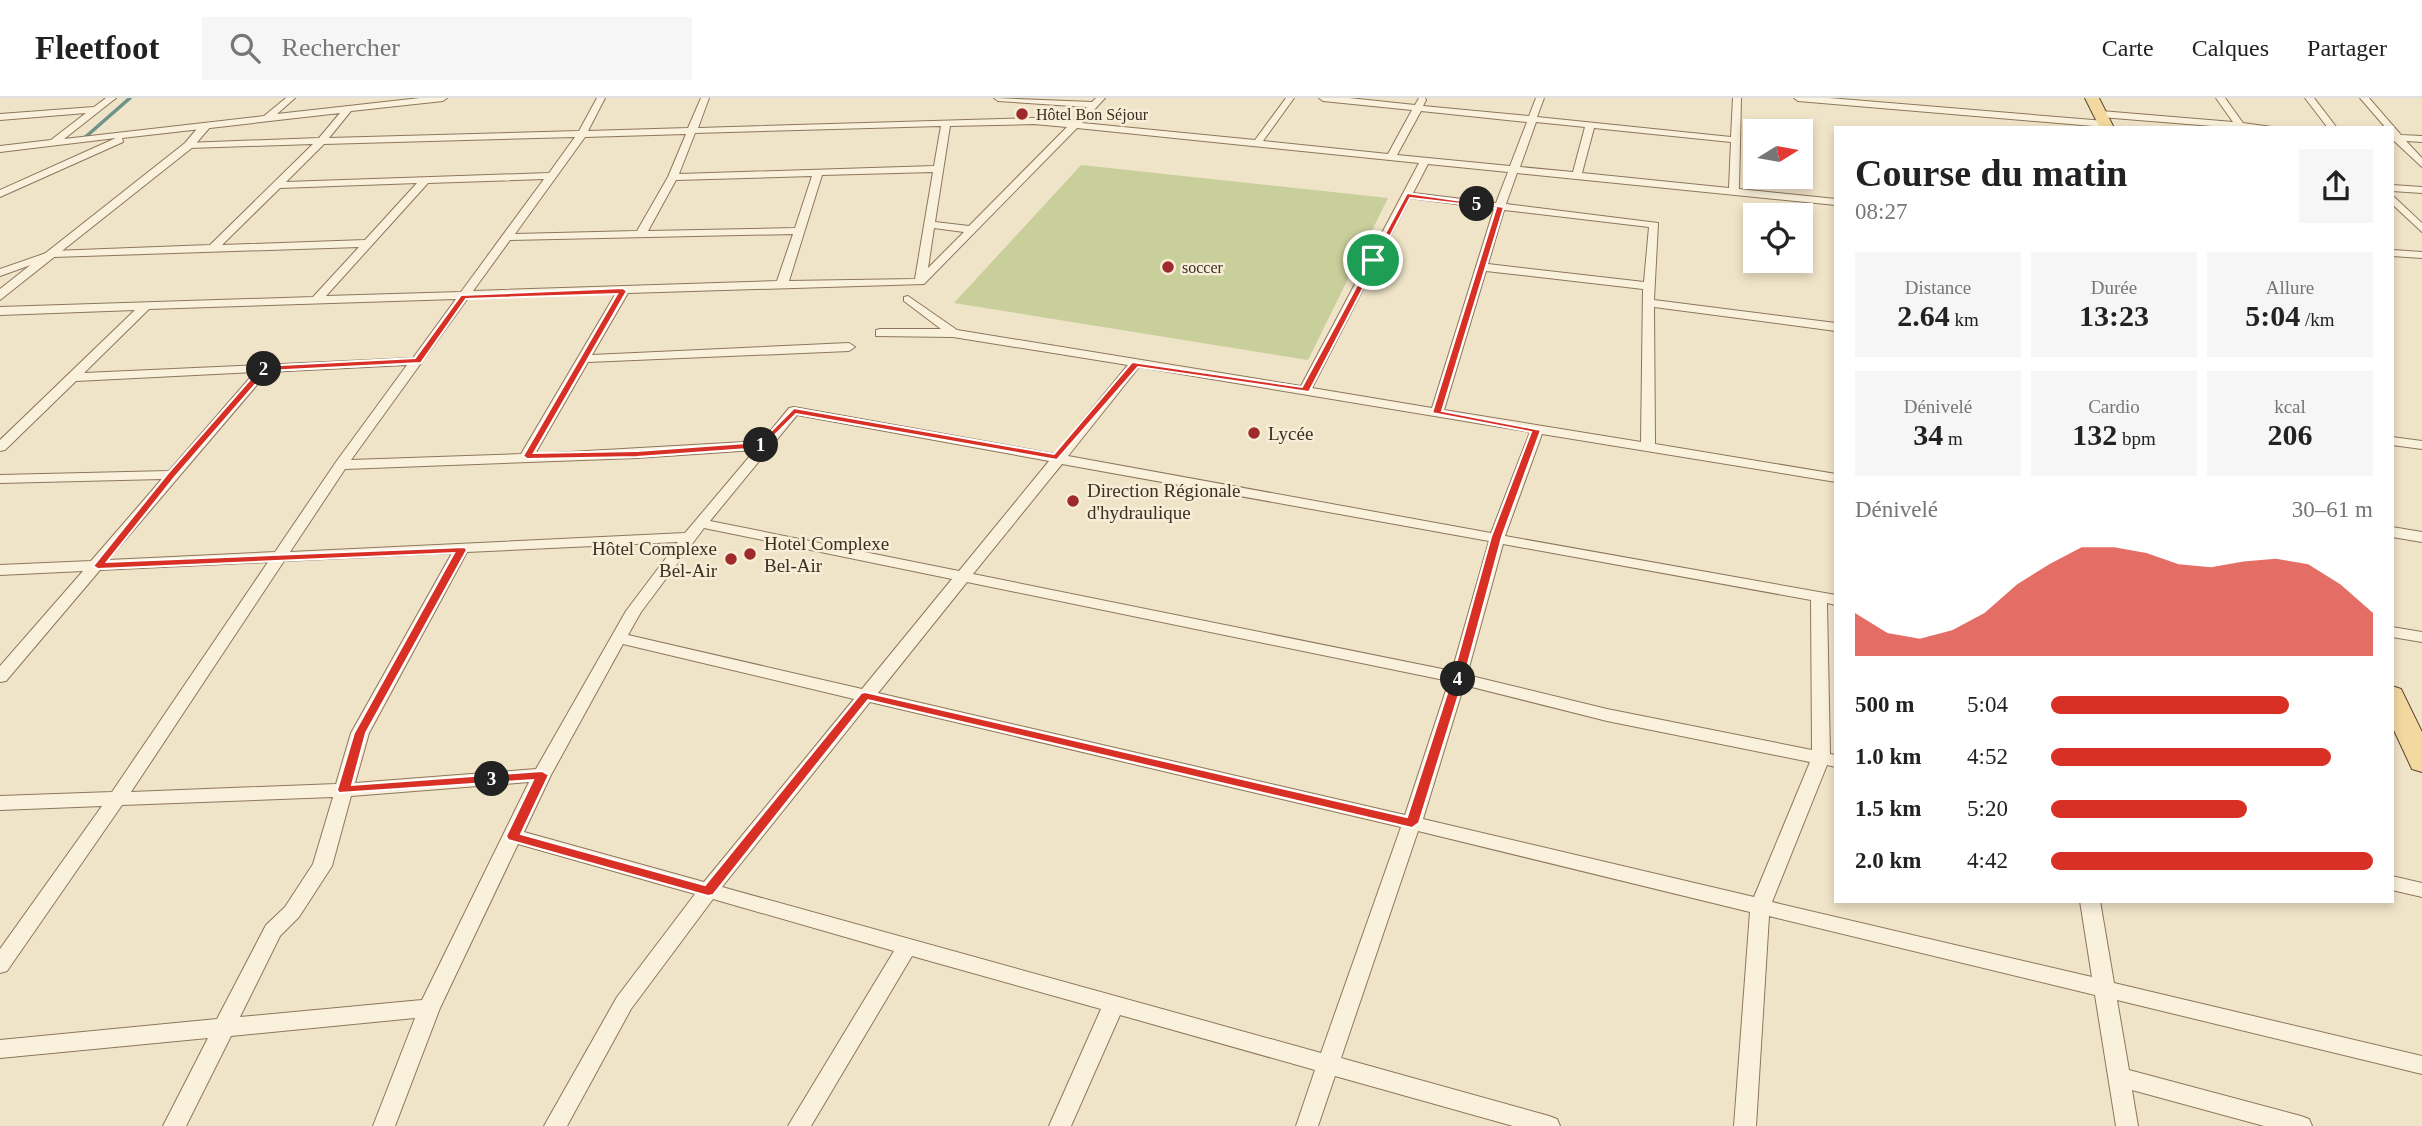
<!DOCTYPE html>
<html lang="fr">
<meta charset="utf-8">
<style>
body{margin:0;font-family:Georgia,serif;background:#f6f6f6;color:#222;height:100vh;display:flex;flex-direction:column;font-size:26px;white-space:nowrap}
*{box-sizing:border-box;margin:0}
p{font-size:23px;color:#767676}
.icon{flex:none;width:38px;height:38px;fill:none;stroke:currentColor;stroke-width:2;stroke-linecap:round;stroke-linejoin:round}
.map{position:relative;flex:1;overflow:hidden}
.details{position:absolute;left:1834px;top:28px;width:560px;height:777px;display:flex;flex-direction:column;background:#fff;border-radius:0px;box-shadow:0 4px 10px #0003}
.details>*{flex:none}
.needle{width:46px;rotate:79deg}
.fabs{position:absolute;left:1743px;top:21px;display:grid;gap:14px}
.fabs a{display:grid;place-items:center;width:70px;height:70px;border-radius:0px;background:#fff;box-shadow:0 4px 10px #0003;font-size:35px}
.pin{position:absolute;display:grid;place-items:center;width:60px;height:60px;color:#fff;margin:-30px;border:4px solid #fff;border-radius:50%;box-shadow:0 2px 7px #0007}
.km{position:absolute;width:35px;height:35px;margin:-18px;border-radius:50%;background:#222;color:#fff;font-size:19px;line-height:35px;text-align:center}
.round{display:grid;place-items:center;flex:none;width:74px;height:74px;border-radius:0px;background:#f6f6f6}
.head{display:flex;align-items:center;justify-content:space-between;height:119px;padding:0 21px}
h1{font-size:38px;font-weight:800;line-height:52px}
.figures{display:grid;grid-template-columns:repeat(3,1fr);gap:10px;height:119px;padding:7px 21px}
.figures div{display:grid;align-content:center;border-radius:0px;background:#f6f6f6;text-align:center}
.figures b{font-size:30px;font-weight:800}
.figures small{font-size:19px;font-weight:400}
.figures p{font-size:19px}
.chart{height:196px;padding:14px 21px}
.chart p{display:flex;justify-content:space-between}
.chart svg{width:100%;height:126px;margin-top:7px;fill:#d93025;opacity:.7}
ul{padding:0 21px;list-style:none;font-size:23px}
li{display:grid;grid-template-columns:112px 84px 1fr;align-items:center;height:52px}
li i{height:18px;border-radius:9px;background:#d93025}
header{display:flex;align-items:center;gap:42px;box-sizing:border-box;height:98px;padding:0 35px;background:#fff;border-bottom:2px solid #e0e0e0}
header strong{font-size:33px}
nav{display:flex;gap:38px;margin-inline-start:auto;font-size:24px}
.search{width:490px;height:63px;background:#f6f6f6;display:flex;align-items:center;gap:18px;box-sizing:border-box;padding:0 24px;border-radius:0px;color:#767676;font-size:26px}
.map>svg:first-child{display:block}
.green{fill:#c9cf9b}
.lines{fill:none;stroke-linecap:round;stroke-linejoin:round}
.stream{stroke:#6f938a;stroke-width:3.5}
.minor-casing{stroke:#8d765c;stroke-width:2}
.tertiary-casing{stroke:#8d765c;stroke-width:2}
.primary-casing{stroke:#5b4430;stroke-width:2}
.minor{fill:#faf1dc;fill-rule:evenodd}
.tertiary{fill:#faf1dc;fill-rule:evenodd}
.primary{fill:#f3d9a0;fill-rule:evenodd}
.route{fill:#d93025;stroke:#fff;stroke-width:2;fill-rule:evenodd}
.poi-dot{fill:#9e2a2b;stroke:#f7eed8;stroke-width:2.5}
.labels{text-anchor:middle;stroke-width:5;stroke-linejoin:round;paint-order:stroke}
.far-poi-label{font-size:16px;fill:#3d2e20;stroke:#f7eed8;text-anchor:start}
.poi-label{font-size:19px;fill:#3d2e20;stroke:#f7eed8;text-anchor:start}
</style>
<header>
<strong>Fleetfoot</strong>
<div class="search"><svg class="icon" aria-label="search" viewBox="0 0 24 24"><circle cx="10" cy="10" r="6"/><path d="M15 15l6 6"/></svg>Rechercher</div>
<nav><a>Carte</a><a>Calques</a><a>Partager</a></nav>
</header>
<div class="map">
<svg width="2422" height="1028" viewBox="0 0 2422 1028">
<rect width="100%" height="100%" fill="#f0e4c8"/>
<path class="green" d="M1081,67L1388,100L1308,262L954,205Z"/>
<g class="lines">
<path class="stream" d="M82,42L130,0"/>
<g class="minor-casing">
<path id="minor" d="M106,0H116L64,41L264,18L286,0H295L277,16L420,0H447L443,3L351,13L329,40L579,33L597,0H605L588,33L688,30L701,0H709L698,30L1034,20L1072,24L1087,9L998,3L994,0L1092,4L1096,0H1105L1082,25L1255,42L1286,0H1294L1263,43L1388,56L1412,12L1323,3L1319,0H1349L1415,7L1419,0H1425L1426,2L1423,8L1529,18L1536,0H1544L1537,19L1731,39L1733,0H1741L1739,91L1836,101V107L1517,75L1506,106L1658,125L1654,202L1836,225V233L1654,209L1655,346L1836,376V384L1542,336L1505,438L1836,497V507L1827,505L1830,656L1836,657V669L1827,667L1772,804L2092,879L2080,803H2100L2114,885L2422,958V976L2117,902L2129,972L2301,1018L2309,1021L2312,1028H2264L2132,992L2138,1028H2116L2095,897L1769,818L1756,1028H1734L1750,814L1418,733L1341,960L1549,1018L1557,1021L1560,1028H1513L1335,978L1318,1028H1296L1315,972L1120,917L1071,1028H1049L1101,911L912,858L811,1028H788L894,853L713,801L631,911L567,1028H544L617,899L695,796L518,746L440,910L395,1028H373L415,920L231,938L186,1028H163L208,940L0,960V942L217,921L266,827L285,809L313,766L333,699L122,707L7,873L0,875V851L102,708L0,712V698L112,694L268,464L100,472L6,583L0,584V568L83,473L0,477V467L91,463L162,381L0,385V377L169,373L255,274L76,283L5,352L0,353V342L135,212L0,217V209L313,199L359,149L53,159L0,178V171L52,153L210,147L313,46L189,50L184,47L186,45L319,40L340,15L122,40L123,44L0,99V92L116,40L0,54V48L51,42L86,15L0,22V16L94,9ZM1421,13L1527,24L1510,68L1397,57ZM1536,24L1585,29L1573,74L1520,69ZM1034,26L1067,29L969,128L935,124L950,28ZM941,28L934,68L679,76L695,35ZM1077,30L1419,65L1301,288L957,232L908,198L904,199V203L941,231H880L876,232V238L953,239L1128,267L1055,356L794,309L789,310L762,343L535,356L588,264L849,253L855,249L849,245L592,257L628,195L924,186ZM1594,30L1731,44L1729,90L1582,75ZM686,36L668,79L637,133L515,136L585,39ZM575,39L549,75L286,84L324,46ZM1428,66L1508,74L1496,105L1413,95ZM933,74L915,181L789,183L822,77ZM812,78L795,130L648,133L676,82ZM544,81L461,194L326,198L428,85ZM417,85L365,142L222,147L280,90ZM1410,100L1494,111L1432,310L1312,290ZM1504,112L1649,129L1644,184L1488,166ZM934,130L964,134L928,170ZM793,136L777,183L473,193L510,142ZM1486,173L1643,191L1641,344L1444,312ZM616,195L521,356L351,362L468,200ZM456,201L413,260L84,275L149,211ZM407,267L336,364L275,454L108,462L268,274ZM1139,269L1530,334L1491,435L1068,358ZM797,317L1049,363L959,473L710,423ZM755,352L685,435L290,454L345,371L637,360ZM1062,366L1489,443L1452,573L973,476ZM704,430L952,481L862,591L628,537L641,514ZM678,444L626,513L536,671L355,685L369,635L467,454ZM1503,446L1811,502L1812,652L1607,611L1467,577ZM452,455L351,635L336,686L131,694L284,463ZM967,484L1449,583L1405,717L878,595ZM623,546L854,601L704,784L524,734L551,677ZM1464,587L1607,623L1810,664L1754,799L1423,721ZM870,604L1401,729L1321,955L722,789ZM529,684L422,902L240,919L280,838L299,819L332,768L351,698Z
M1794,0H1829L2105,23L2110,26L2105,29L1798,3Z
M2216,0H2225L2243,25L2279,30H2237L2101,19L2096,16L2101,13L2233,24Z
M2305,0H2314L2337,30H2328Z
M2360,0H2369L2401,37L2422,38V44L2406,43L2422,60V69L2392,41V30H2386Z
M2392,87L2422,89V95L2392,93Z
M2392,97L2422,125V134L2392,106Z
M2392,152L2422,154V160L2392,158Z
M2392,339L2422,343V351L2392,347Z
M2392,529L2422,534V544L2392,539Z
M2392,778L2422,785V799L2392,792Z"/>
</g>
<g class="tertiary-casing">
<path id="tertiary" d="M201,26L211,28L193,49L0,202V191L185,45Z
M2392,429L2422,434V444L2392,439Z"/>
</g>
<g class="primary-casing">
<path id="primary" d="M2085,0H2099L2114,30H2100Z
M2392,588L2401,591L2422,634V674L2412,671L2392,628Z"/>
</g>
<use href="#minor" class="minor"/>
<use href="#tertiary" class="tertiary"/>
<use href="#primary" class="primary"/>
</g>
<path class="route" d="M1407,95L1504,109L1442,313L1541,332L1502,439L1464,580L1419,725L1412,730L868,602L713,797L708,798L508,742L506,738L533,682L339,695L337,692L354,635L454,455L98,471L93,468L168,375L262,268L415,260L461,197L623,190L627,193L534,355L637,353L760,344L794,310L1054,356L1132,264L1302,289ZM1410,100L1496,110L1432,315L1531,334L1491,439L1452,580L1407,719L865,594L861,595L705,787L521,736L549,677L542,673L352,687L366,635L467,452L465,449L107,464L175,379L267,273L421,265L466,201L617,196L523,358L527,361L637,359L762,350L796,316L1057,362L1138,269L1309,294Z"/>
<g class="poi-dot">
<circle cx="1022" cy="16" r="7"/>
<circle cx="1168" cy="169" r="7"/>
<circle cx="1254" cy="335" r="7"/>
<circle cx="1073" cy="403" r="7"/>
<circle cx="750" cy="456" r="7"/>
<circle cx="731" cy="461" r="7"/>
</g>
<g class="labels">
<g class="far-poi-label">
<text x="1036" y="22">Hôtel Bon Séjour</text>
<text x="1182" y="175">soccer</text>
</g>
<g class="poi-label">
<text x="1268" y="342">Lycée</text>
<text x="1087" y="399">Direction Régionale<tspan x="1087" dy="22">d'hydraulique</tspan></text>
<text x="764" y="452">Hotel Complexe<tspan x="764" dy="22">Bel-Air</tspan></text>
<text x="717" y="457" text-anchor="end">Hôtel Complexe<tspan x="717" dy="22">Bel-Air</tspan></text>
</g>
</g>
</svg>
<div class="fabs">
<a><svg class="needle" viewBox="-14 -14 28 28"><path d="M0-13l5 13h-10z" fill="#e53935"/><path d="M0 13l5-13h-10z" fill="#767676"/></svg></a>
<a><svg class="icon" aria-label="locate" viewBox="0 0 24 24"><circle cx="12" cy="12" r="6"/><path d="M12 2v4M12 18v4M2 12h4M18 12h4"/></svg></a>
</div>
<div class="pin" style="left:1373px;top:162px;background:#1e9e55"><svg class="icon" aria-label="arrive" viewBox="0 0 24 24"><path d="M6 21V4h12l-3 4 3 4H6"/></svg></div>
<b class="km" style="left:761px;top:347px">1</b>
<b class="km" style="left:264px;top:271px">2</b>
<b class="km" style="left:492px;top:681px">3</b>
<b class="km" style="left:1458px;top:581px">4</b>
<b class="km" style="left:1477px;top:106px">5</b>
<section class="details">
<div class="head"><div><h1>Course du matin</h1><p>08:27</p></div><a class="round"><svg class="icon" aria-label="share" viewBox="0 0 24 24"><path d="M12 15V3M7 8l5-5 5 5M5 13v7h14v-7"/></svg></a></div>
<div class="figures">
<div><p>Distance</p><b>2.64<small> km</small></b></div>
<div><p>Durée</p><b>13:23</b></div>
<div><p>Allure</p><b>5:04<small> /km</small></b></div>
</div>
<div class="figures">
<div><p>Dénivelé</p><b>34<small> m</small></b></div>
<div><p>Cardio</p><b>132<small> bpm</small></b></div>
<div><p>kcal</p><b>206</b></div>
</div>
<div class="chart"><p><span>Dénivelé</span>30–61 m</p>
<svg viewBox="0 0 160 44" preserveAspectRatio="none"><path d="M0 44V29L10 36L20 38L30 35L40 29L50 19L60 12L70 6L80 6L90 8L100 12L110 13L120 11L130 10L140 12L150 19L160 29V44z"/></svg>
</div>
<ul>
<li><b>500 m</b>5:04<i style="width:74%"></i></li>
<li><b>1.0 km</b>4:52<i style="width:87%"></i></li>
<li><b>1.5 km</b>5:20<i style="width:61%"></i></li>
<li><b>2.0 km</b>4:42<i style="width:100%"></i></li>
</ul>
</section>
</div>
